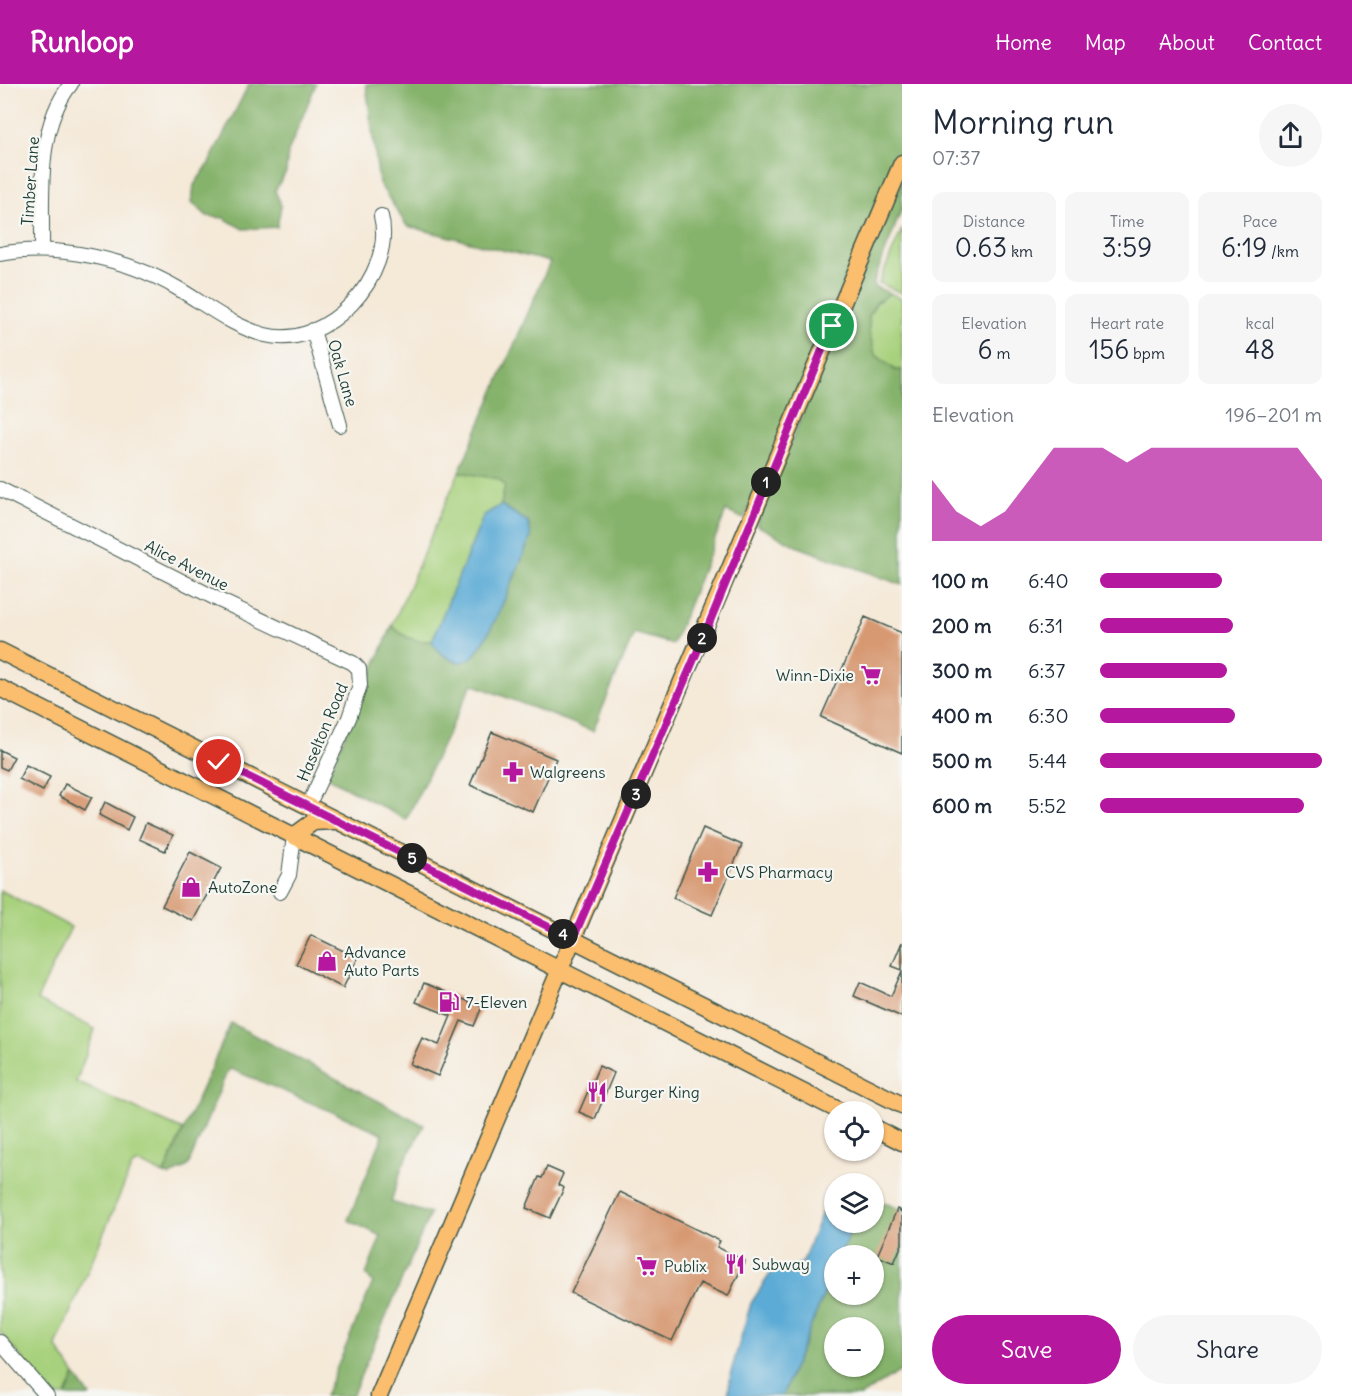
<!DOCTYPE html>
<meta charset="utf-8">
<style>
body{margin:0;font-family:Delius,sans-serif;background:#f6f6f7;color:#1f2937;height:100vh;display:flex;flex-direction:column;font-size:22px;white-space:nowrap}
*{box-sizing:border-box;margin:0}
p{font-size:20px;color:#747a83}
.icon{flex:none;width:33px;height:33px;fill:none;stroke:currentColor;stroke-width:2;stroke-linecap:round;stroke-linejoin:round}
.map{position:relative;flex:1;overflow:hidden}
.sheet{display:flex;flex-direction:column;background:#fff;width:450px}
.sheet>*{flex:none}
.buttons{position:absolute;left:824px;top:1017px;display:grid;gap:12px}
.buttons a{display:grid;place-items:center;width:60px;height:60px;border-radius:50%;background:#fff;box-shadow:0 2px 4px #0004;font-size:30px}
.pin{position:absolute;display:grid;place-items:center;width:51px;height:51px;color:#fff;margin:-26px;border:3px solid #fff;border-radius:50%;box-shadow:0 2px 6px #0007}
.km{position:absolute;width:30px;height:30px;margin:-15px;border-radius:50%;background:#222;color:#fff;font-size:16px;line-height:30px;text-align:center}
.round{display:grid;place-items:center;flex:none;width:63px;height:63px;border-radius:32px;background:#f6f6f7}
.headline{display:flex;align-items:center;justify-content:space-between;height:102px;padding:0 30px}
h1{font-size:33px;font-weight:600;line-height:45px}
.metrics{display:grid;grid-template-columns:repeat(3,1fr);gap:9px;height:102px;padding:6px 30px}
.metrics div{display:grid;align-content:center;border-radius:12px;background:#f6f6f7;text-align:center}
.metrics b{font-size:26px;font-weight:600}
.metrics small{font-size:16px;font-weight:400}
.metrics p{font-size:16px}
.chart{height:168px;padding:12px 30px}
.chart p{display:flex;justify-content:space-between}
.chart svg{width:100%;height:108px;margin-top:6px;fill:#b5179e;opacity:.7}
.primary-button{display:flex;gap:12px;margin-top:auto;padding:12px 30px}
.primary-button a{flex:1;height:69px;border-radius:36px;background:#b5179e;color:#fff;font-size:24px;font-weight:600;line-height:69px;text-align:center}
.primary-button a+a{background:#f6f6f7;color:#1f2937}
ul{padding:0 30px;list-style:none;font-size:20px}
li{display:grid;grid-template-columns:96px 72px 1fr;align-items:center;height:45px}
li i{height:15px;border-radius:8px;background:#b5179e}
header{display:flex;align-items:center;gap:36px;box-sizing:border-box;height:84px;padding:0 30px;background:#b5179e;color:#fff}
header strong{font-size:28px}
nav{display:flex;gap:33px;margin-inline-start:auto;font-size:21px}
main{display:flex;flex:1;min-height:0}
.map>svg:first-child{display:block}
.green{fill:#a8d17d;stroke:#648758;stroke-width:1.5}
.forest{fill:#86b36c;stroke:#527850;stroke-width:1.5;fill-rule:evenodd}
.water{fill:#5cabd6;stroke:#3e7485;stroke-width:1.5}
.building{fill:#d79972}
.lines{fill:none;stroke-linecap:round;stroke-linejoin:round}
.minor-casing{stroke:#3f574d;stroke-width:16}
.major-casing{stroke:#3f574d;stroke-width:19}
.minor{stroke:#fff;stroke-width:14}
.major{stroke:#fabe6e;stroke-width:16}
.route-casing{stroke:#fff;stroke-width:12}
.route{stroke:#b5179e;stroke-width:8}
.labels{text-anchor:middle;stroke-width:4.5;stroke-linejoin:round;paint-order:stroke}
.street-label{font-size:16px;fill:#1f3d34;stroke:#f6f6f2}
.poi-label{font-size:16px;fill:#1f3d34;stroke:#f6f6f2;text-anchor:start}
</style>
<header>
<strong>Runloop</strong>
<nav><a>Home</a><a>Map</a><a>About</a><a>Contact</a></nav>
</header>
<main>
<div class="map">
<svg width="902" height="1312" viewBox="0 0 902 1312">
<rect width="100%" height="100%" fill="#f6f6f2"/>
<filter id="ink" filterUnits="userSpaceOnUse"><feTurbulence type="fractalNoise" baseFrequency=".0167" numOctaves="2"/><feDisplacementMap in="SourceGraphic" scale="12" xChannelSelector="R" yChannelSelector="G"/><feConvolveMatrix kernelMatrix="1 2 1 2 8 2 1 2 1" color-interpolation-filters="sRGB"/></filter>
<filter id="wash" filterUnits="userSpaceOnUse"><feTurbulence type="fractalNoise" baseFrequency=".008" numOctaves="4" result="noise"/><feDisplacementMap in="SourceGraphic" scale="24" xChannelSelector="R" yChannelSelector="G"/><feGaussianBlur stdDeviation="1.35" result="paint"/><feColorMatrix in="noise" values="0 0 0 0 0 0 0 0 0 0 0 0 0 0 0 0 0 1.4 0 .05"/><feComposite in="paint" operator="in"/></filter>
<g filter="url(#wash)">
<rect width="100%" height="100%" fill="#f5e9d8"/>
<path class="green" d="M902,145V209L879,199Z
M890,209L902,215V286H895L875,270L869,248V232L876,219Z
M459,388L499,395L505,401L501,421L484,431L432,557C415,559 404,553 392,542Z
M0,806L71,843L37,916L95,945L76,998L183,1046L164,1090L139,1079L132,1082L56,1262L75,1291L66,1312H56L49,1306L0,1248Z"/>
<path class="forest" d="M249,0H316L288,68L286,88L275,106L281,122L277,143L243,145L224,134L207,132L192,118L194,101L208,81Z
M366,0H902V62L744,435L726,427L673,560L634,549L593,647L472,600L406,736L327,693L392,542C404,553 415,559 432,557C438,568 452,581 466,577C486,571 521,475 531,453L528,438L501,421L505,401L499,395L459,388L550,178L407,142L379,99Z
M902,95V124L874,197L875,203L890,209L876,219L869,232V248L875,270L895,286H902V501L799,463L756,441Z
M231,939L424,1041L402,1083L391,1118L430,1130L352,1312H325L373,1198L366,1191L381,1152L348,1136L382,1054V1049L231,985L227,988L188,1082L170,1092L164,1090Z
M873,1114L902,1126V1286L861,1312H782L834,1186V1210H873V1172L840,1171L854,1139L873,1138ZM834,1244H873V1282H834Z
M75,1291L90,1312H66Z"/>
<path class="water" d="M501,421L528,438L531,453C521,474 486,571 466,577C452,581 438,568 432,557L484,431Z
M834,1108V1138L854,1139L840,1171L834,1172V1186L782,1312H728L731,1288L751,1219L772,1187L789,1184L802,1179L824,1123Z"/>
<g id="blocks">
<path class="building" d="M865,533L902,549V669L821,633Z
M492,648L556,675L533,728L470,701Z
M0,666L14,673L7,686L0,683Z
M26,681L50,693L43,707L19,695Z
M65,700L92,713L85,726L59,712Z
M105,718L133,733L127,746L99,731Z
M146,739L173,751L165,767L139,755Z
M703,744L742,761L712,831L673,814Z
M190,768L221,784L193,837L162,822Z
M311,851L358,874L343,904L296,880Z
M902,858V886L892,882Z
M902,887V933L854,912L860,898L891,912Z
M424,899L482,923L474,942L461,937L438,992L410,980L422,954L439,961L451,932L416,918Z
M599,982L614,989L595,1035L579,1028Z
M547,1083L563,1090L558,1101L564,1104L550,1134L526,1124L539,1093L542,1094Z
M620,1108L720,1157L717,1163L745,1177L728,1212L700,1199L672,1257L571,1209Z
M897,1125L902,1128V1160L894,1179L877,1172Z"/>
</g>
</g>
<g filter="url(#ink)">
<use href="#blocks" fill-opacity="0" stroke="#3f574d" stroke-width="1.5"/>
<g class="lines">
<g class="minor-casing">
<path id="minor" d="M42,165C43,112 35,45 71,0
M0,170C56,159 128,175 177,204C205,220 233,243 265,251C327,267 396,191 381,132
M313,246L340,341
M0,405L221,517L353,579L359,585L360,601L349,634L308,722
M280,808L289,791L294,752
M0,1258L47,1312"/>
</g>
<g class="major-casing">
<path id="major" d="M0,567L902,1021
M0,604L842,1028
M294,752L313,738L334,737
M873,1043L902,1058
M379,1312L902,79"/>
</g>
<use href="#minor" class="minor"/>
<use href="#major" class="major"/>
</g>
</g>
<g class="lines" filter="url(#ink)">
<g class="route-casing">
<path id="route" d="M219,678L573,855L701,559L832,242"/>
</g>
<use href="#route" class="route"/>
</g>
<defs>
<g id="supermarket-bare" transform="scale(1.62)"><path d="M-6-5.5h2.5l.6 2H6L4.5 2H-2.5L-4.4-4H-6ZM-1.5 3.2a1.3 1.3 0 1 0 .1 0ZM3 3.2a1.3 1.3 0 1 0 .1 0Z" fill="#b5179e" stroke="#f6f6f2" stroke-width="2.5" paint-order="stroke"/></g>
<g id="pharmacy-bare" transform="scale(1.62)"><path d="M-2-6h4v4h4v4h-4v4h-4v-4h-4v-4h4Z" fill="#b5179e" stroke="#f6f6f2" stroke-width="2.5" paint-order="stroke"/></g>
<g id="shop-bare" transform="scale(1.62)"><path d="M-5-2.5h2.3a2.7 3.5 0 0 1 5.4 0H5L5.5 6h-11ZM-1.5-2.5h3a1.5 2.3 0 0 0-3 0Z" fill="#b5179e" stroke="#f6f6f2" stroke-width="2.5" paint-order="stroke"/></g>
<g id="fuel-bare" transform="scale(1.62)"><path d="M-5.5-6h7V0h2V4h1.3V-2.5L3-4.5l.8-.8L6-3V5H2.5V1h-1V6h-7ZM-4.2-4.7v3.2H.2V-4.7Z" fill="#b5179e" stroke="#f6f6f2" stroke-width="2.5" paint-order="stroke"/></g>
<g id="restaurant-bare" transform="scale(1.62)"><path d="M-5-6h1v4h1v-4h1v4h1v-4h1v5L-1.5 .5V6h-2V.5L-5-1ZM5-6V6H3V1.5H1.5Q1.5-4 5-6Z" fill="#b5179e" stroke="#f6f6f2" stroke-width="2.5" paint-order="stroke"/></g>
</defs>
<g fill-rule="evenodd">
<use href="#supermarket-bare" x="871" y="591"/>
<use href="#pharmacy-bare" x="513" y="688"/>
<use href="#pharmacy-bare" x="708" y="788"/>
<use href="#shop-bare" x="191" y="803"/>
<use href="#shop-bare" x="327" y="877"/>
<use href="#fuel-bare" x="449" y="918"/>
<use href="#restaurant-bare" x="597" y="1008"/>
<use href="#restaurant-bare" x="735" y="1180"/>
<use href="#supermarket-bare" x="647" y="1182"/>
</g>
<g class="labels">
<g class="street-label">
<text transform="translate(30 97) rotate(-86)" y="6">Timber Lane</text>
<text transform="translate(343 289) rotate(74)" y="6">Oak Lane</text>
<text transform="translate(187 481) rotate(27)" y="6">Alice Avenue</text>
<text transform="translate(322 648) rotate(-67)" y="6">Haselton Road</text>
</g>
<g class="poi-label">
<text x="854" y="597" text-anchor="end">Winn-Dixie</text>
<text x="530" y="694">Walgreens</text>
<text x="725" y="794">CVS Pharmacy</text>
<text x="208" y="809">AutoZone</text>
<text x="344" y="874">Advance<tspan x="344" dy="18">Auto Parts</tspan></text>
<text x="466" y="924">7-Eleven</text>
<text x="614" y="1014">Burger King</text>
<text x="752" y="1186">Subway</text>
<text x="664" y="1188">Publix</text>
</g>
</g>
</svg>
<div class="buttons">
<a><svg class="icon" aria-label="locate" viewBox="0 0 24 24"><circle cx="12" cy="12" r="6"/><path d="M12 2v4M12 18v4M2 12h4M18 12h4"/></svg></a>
<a><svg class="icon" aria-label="layers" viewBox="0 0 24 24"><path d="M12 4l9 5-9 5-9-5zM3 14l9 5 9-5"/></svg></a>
<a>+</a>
<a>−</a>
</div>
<div class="pin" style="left:832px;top:242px;background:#1e9e55"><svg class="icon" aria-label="arrive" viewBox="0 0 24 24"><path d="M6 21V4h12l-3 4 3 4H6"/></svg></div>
<div class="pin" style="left:219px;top:678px;background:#d93025"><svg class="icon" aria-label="check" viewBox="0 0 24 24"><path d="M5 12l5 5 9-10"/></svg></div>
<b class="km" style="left:766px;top:398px">1</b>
<b class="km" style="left:702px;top:554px">2</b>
<b class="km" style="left:636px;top:710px">3</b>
<b class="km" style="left:563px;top:850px">4</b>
<b class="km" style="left:412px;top:774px">5</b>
</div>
<section class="sheet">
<div class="headline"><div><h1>Morning run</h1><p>07:37</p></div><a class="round"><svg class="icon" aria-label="share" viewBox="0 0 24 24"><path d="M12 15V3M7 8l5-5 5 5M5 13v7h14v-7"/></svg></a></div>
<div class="metrics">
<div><p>Distance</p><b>0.63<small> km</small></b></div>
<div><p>Time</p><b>3:59</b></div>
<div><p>Pace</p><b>6:19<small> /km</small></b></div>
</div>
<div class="metrics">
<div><p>Elevation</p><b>6<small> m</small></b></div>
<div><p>Heart rate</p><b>156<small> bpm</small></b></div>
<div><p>kcal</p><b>48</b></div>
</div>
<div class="chart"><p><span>Elevation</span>196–201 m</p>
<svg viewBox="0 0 160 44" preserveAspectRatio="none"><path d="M0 44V19L10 32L20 38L30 32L40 19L50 6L60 6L70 6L80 12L90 6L100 6L110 6L120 6L130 6L140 6L150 6L160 19V44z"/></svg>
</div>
<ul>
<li><b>100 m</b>6:40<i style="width:55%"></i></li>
<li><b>200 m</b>6:31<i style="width:60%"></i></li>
<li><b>300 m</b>6:37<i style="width:57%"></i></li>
<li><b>400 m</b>6:30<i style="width:61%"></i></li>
<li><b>500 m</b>5:44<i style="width:100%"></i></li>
<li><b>600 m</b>5:52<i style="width:92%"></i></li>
</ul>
<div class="primary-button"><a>Save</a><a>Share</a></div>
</section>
</main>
